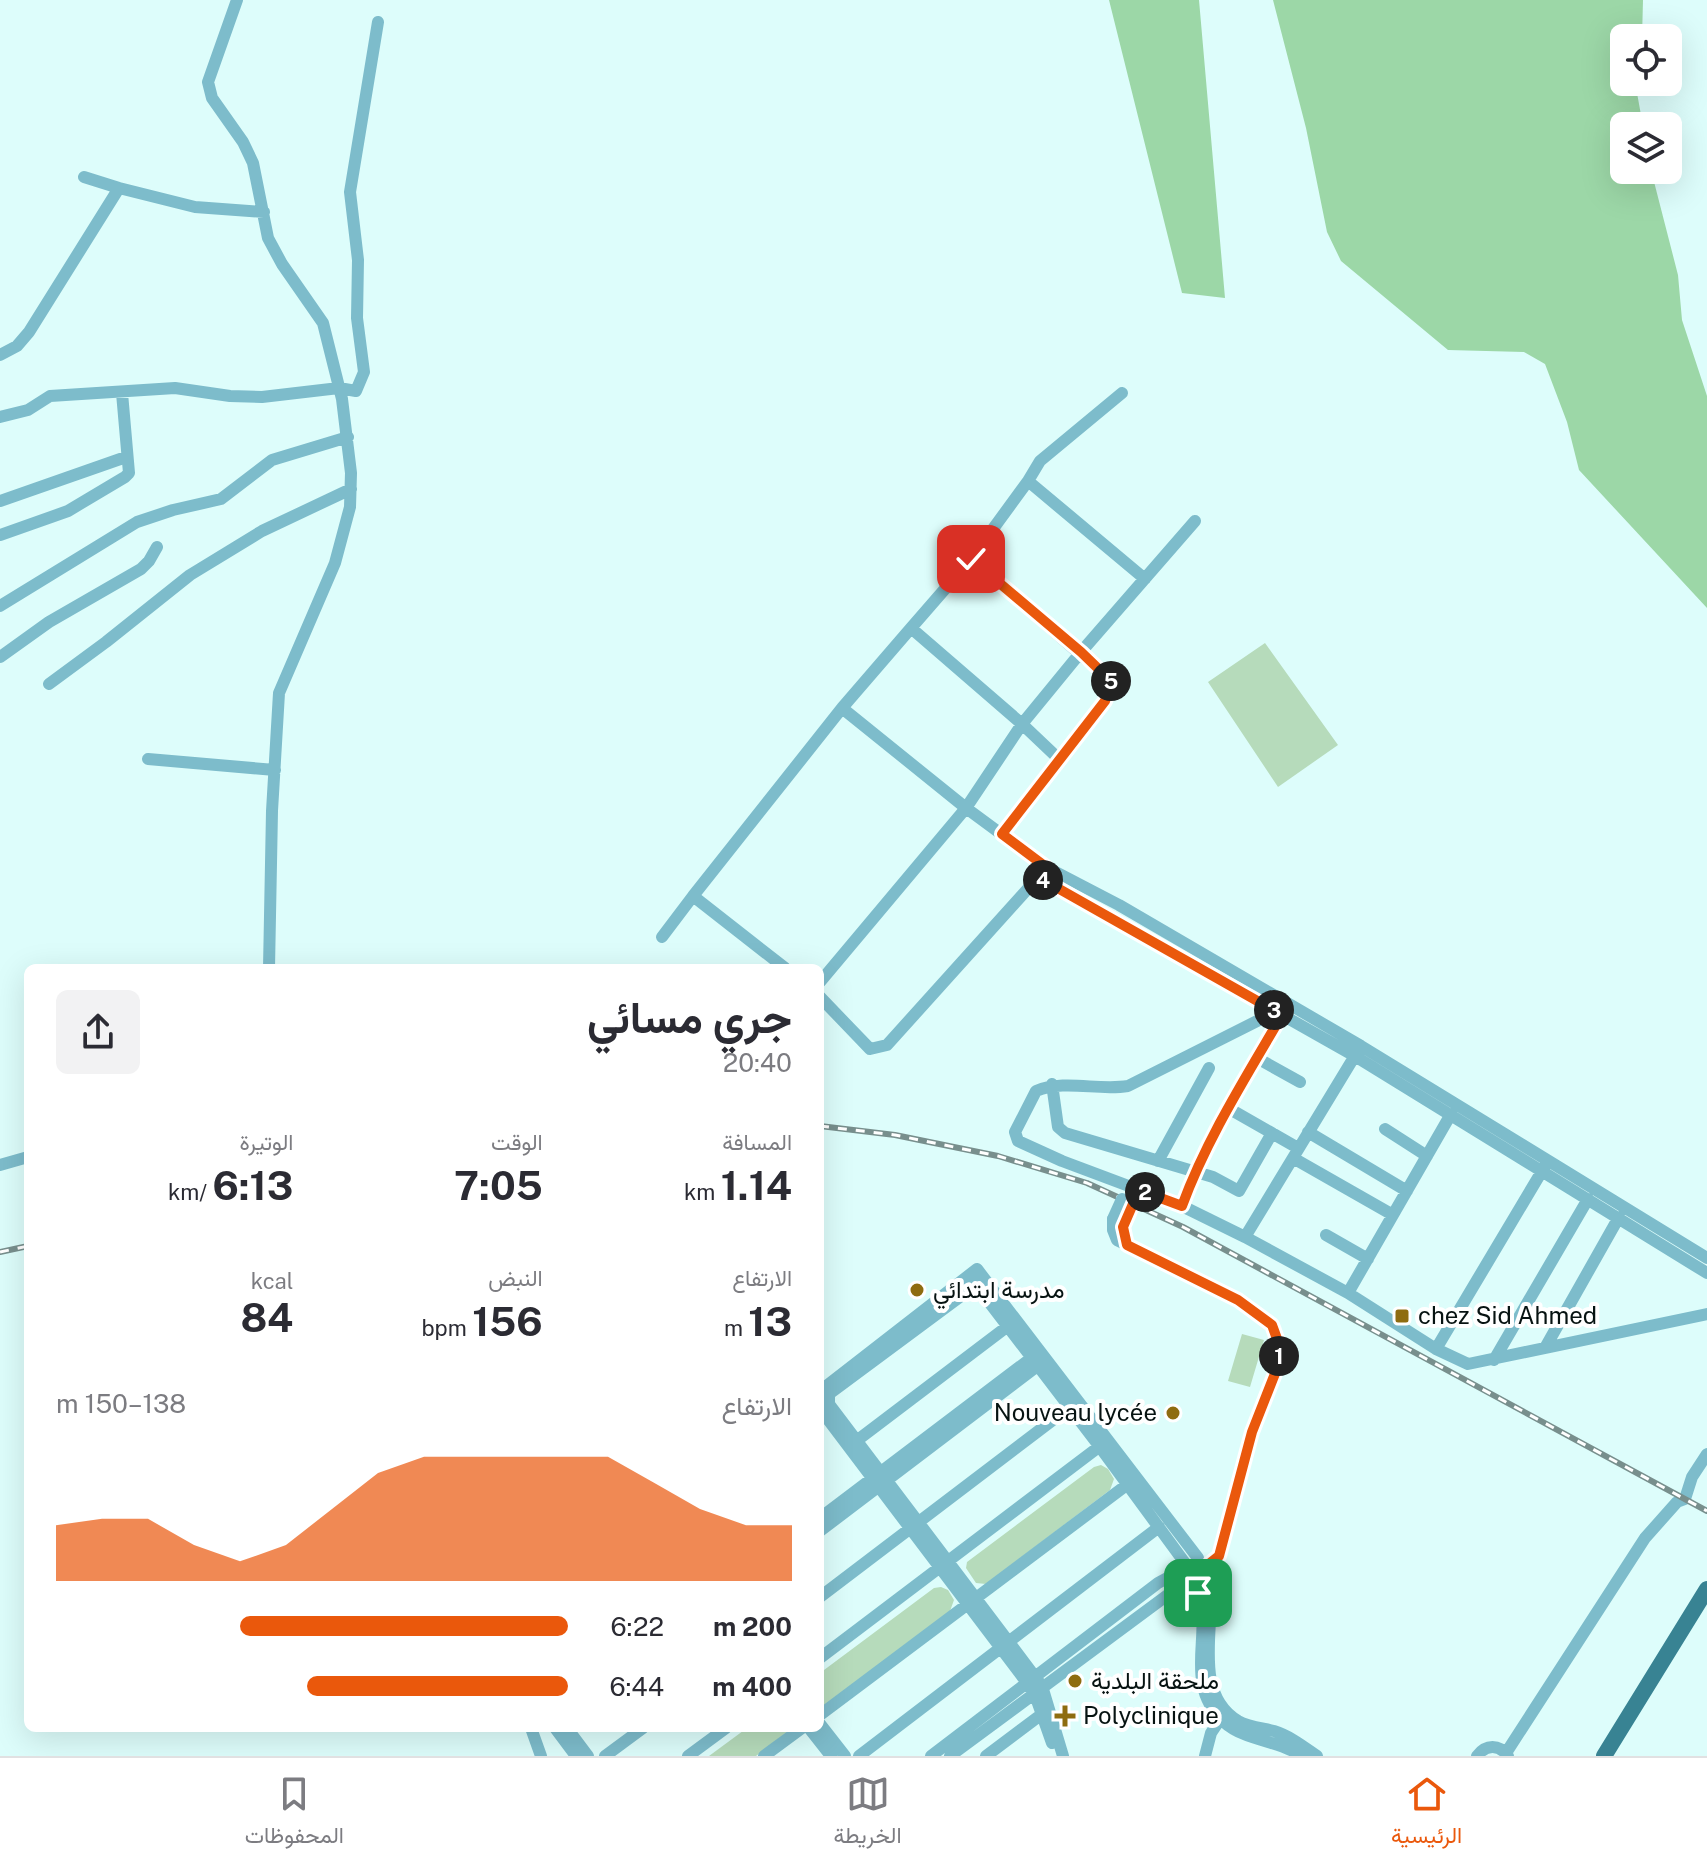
<!DOCTYPE html>
<html lang="ar">
<meta charset="utf-8">
<style>
body{margin:0;font-family:"Public Sans",Vazirmatn,sans-serif;background:#f2f2f3;color:#2b2b33;direction:rtl;height:100vh;display:flex;flex-direction:column;font-size:30px;white-space:nowrap}
*{box-sizing:border-box;margin:0}
p{font-size:26px;color:#7c7c81}
.icon{flex:none;width:44px;height:44px;fill:none;stroke:currentColor;stroke-width:2;stroke-linecap:round;stroke-linejoin:round}
.map{position:relative;flex:1;overflow:hidden;direction:ltr}
.drawer{position:absolute;left:24px;top:964px;width:800px;height:768px;display:flex;flex-direction:column;background:#fff;border-radius:12px;box-shadow:0 8px 32px #0002;direction:rtl}
.drawer>*{flex:none}
.fabs{position:absolute;left:1610px;top:24px;display:grid;gap:16px}
.fabs a{display:grid;place-items:center;width:72px;height:72px;border-radius:12px;background:#fff;box-shadow:0 8px 32px #0002;font-size:40px}
.pin{position:absolute;display:grid;place-items:center;width:68px;height:68px;color:#fff;margin:-34px;border-radius:16px;box-shadow:0 4px 12px #0006}
.km{position:absolute;width:40px;height:40px;margin:-20px;border-radius:50%;background:#222;color:#fff;font-size:22px;line-height:40px;text-align:center}
.round{display:grid;place-items:center;flex:none;width:84px;height:84px;border-radius:12px;background:#f2f2f3}
.headline{display:flex;align-items:center;justify-content:space-between;height:136px;padding:0 32px}
h1{font-size:44px;font-weight:700;line-height:60px}
.stats{display:grid;grid-template-columns:repeat(3,1fr);gap:12px;height:136px;padding:8px 32px}
.stats div{display:grid;align-content:center}
.stats b{font-size:40px;font-weight:700}
.stats small{font-size:22px;font-weight:400}
.stats p{font-size:22px}
.chart{height:224px;padding:16px 32px}
.chart p{display:flex;justify-content:space-between}
.chart svg{width:100%;height:144px;margin-top:8px;fill:#ea580c;opacity:.7}
ul{padding:0 32px;list-style:none;font-size:26px}
li{display:grid;grid-template-columns:128px 96px 1fr;align-items:center;height:60px}
li i{height:20px;border-radius:10px;background:#ea580c}
.menu{display:flex;justify-content:space-around;align-items:center;height:112px;border-top:2px solid #e1e1e2;background:#fff;font-size:22px;color:#7c7c81}
.menu a{display:grid;justify-items:center;gap:4px}
.menu .current{color:#ea580c}
.map>svg:first-child{display:block}
.green{fill:#b6dbbb}
.forest{fill:#9cd7a7}
.lines{fill:none;stroke-linecap:round;stroke-linejoin:round}
.minor{stroke:#7dbccb;stroke-width:12}
.major{stroke:#388393;stroke-width:16}
.rail-casing{stroke:#788f8d;stroke-width:6}
.rail{stroke:#fff;stroke-width:3;stroke-dasharray:9;stroke-linecap:butt}
.minor-bridge{stroke:#7dbccb;stroke-width:12}
.route-casing{stroke:#fff;stroke-width:16}
.route{stroke:#ea580c;stroke-width:10}
.poi-dot{fill:#8e6c10;stroke:#fff;stroke-width:3}
.labels{text-anchor:middle;stroke-width:8;stroke-linejoin:round;paint-order:stroke}
.poi-label{font-size:24px;fill:#071312;stroke:#fff;text-anchor:start}
</style>
<div class="map">
<svg width="1707" height="1756" viewBox="0 0 1707 1756">
<rect width="100%" height="100%" fill="#ddfdfb"/>
<path class="green" d="M1265,643L1338,745L1278,787L1208,682Z
M1242,1334L1264,1340L1250,1387L1228,1381Z
M1101,1465L1108,1469L1114,1479L1110,1490L986,1584L976,1583L966,1568L967,1562L1094,1467Z
M941,1587L948,1590L954,1600L950,1611L826,1705H820V1673L934,1588Z
M747,1728H792L756,1756H709Z"/>
<path class="forest" d="M1109,0H1199L1225,298L1182,293Z
M1273,0H1643L1642,38H1624V82H1635L1643,126H1624V170H1651L1678,275L1682,320L1707,396V608L1579,470L1567,422L1545,364L1524,352L1448,350L1341,261L1327,232L1306,128Z"/>
<g class="lines">
<path class="minor" d="M237,0L208,82L212,98L243,142L253,163L268,238L282,264L323,323L342,399L351,473L350,507L335,563L279,693L272,811L269,968
M84,177L119,188L195,207L264,212
M0,355L17,346L29,332L119,188
M0,417L28,410L50,396L175,388L230,396L262,397L339,388L356,391L364,372L357,318L358,260L350,192L378,22
M1028,481L1040,461L1122,393
M0,501L126,457
M0,535L68,511L125,477L129,473L122,393
M971,559L1112,682L1105,701L1002,834
M0,606L137,522L173,510L221,499L272,460L348,437
M911,628L1022,724L966,808L842,708Z
M911,628L971,559L1028,481L1145,579
M0,657L49,622L141,569L149,561L157,547
M49,684L106,642L190,575L262,531L351,489
M148,759L275,770
M1060,760L1022,724L1081,652L1195,521
M1038,877L1353,1055L1707,1273
M662,937L693,896
M785,968L693,896L842,708
M820,982L966,808L1046,867L1119,905L1361,1046L1707,1258
M820,997L870,1049L887,1045L1042,873
M1359,1049L1245,1237L1348,1293L1436,1349L1468,1364L1707,1314
M1257,1058L1300,1082
M1052,1084L1058,1127L1065,1133L1213,1177L1239,1191L1272,1133
M1228,1108L1298,1148
M1385,1129L1427,1156
M1308,1132L1407,1191
M1293,1158L1393,1215
M1158,1161L1209,1068
M0,1165L28,1157
M1182,1206L1062,1161L1018,1141L1015,1132L1036,1091C1066,1079 1097,1091 1128,1086L1281,1009
M1113,1219V1230L1117,1240L1238,1300L1272,1325L1280,1347L1278,1366L1252,1432L1219,1556L1209,1564
M1326,1235L1368,1259
M1245,1237L1182,1206C1207,1138 1246,1077 1282,1015
M973,1281L1100,1447L1185,1563
M976,1285L829,1394V1404L1042,1686L1063,1756
M1348,1293L1451,1114
M1545,1348L1619,1217
M1436,1349L1545,1166
M1494,1360L1588,1199
M820,1391L977,1269L1198,1558
M820,1409L1034,1692L1052,1743
M851,1445L1008,1326
M820,1518L1038,1353
M820,1531L1044,1361
M1210,1580C1216,1624 1191,1693 1238,1721C1249,1727 1262,1728 1274,1731C1290,1736 1304,1747 1317,1756
M1194,1588C1218,1626 1179,1681 1224,1722C1245,1741 1278,1740 1302,1756
M820,1597L1070,1407
M820,1658L1108,1440
M820,1715L1136,1478
M820,1724L845,1756
M531,1728L541,1756
M555,1728L576,1756
M567,1728L588,1756
M809,1728L831,1756
M1506,1753L1645,1538L1677,1502L1685,1499L1692,1477L1707,1454
M605,1756L643,1728
M688,1756L726,1728
M764,1756L802,1728
M859,1756L1159,1527
M931,1756L1158,1583L1182,1570
M950,1756L1173,1591L1188,1585
M986,1756L1042,1714
M1205,1756L1211,1733L1225,1712
M1477,1756C1486,1744 1499,1744 1508,1756"/>
<path class="major" d="M1604,1756L1707,1589"/>
<g class="rail-casing">
<path id="rail" d="M820,1126L895,1135L998,1156L1087,1183L1183,1227L1707,1511
M0,1252L28,1246"/>
</g>
<use href="#rail" class="rail"/>
<path class="minor-bridge" d="M1113,1219L1122,1199
M1123,1227L1133,1203"/>
</g>
<g class="lines">
<g class="route-casing">
<path id="route" d="M971,559L1081,652L1112,682L1105,701L1002,834L1046,867L1038,877L1282,1015C1246,1077 1207,1138 1182,1206L1139,1190L1123,1227L1127,1245L1238,1300L1272,1325L1280,1347L1278,1366L1252,1432L1219,1556L1209,1564L1212,1572L1208,1583L1194,1588L1198,1593"/>
</g>
<use href="#route" class="route"/>
</g>
<g class="poi-dot">
<circle cx="917" cy="1290" r="8"/>
<rect x="1394" y="1308" width="16" height="16" rx="4"/>
<circle cx="1173" cy="1413" r="8"/>
<circle cx="1075" cy="1681" r="8"/>
<path d="M1061 1704h8v8h8v8h-8v8h-8v-8h-8v-8h8z"/>
</g>
<g class="labels">
<g class="poi-label">
<text x="933" y="1298">مدرسة ابتدائي</text>
<text x="1418" y="1324">chez Sid Ahmed</text>
<text x="1157" y="1421" text-anchor="end">Nouveau lycée</text>
<text x="1091" y="1689">ملحقة البلدية</text>
<text x="1083" y="1724">Polyclinique</text>
</g>
</g>
</svg>
<div class="fabs">
<a><svg class="icon" aria-label="locate" viewBox="0 0 24 24"><circle cx="12" cy="12" r="6"/><path d="M12 2v4M12 18v4M2 12h4M18 12h4"/></svg></a>
<a><svg class="icon" aria-label="layers" viewBox="0 0 24 24"><path d="M12 4l9 5-9 5-9-5zM3 14l9 5 9-5"/></svg></a>
</div>
<div class="pin" style="left:1198px;top:1593px;background:#1e9e55"><svg class="icon" aria-label="arrive" viewBox="0 0 24 24"><path d="M6 21V4h12l-3 4 3 4H6"/></svg></div>
<div class="pin" style="left:971px;top:559px;background:#d93025"><svg class="icon" aria-label="check" viewBox="0 0 24 24"><path d="M5 12l5 5 9-10"/></svg></div>
<b class="km" style="left:1279px;top:1356px">1</b>
<b class="km" style="left:1145px;top:1192px">2</b>
<b class="km" style="left:1274px;top:1010px">3</b>
<b class="km" style="left:1043px;top:880px">4</b>
<b class="km" style="left:1111px;top:681px">5</b>
<section class="drawer">
<div class="headline"><div><h1>جري مسائي</h1><p>20:40</p></div><a class="round"><svg class="icon" aria-label="share" viewBox="0 0 24 24"><path d="M12 15V3M7 8l5-5 5 5M5 13v7h14v-7"/></svg></a></div>
<div class="stats">
<div><p>المسافة</p><b>1.14<small> km</small></b></div>
<div><p>الوقت</p><b>7:05</b></div>
<div><p>الوتيرة</p><b>6:13<small> /km</small></b></div>
</div>
<div class="stats">
<div><p>الارتفاع</p><b>13<small> m</small></b></div>
<div><p>النبض</p><b>156<small> bpm</small></b></div>
<div><p>kcal</p><b>84</b></div>
</div>
<div class="chart"><p><span>الارتفاع</span>138–150 m</p>
<svg viewBox="0 0 160 44" preserveAspectRatio="none"><path d="M0 44V27L10 25L20 25L30 33L40 38L50 33L60 22L70 11L80 6L90 6L100 6L110 6L120 6L130 14L140 22L150 27L160 27V44z"/></svg>
</div>
<ul>
<li><b>200 m</b>6:22<i style="width:64%"></i></li>
<li><b>400 m</b>6:44<i style="width:51%"></i></li>
</ul>
</section>
</div>
<nav class="menu">
<a class="current"><svg class="icon" aria-label="home" viewBox="0 0 24 24"><path d="M3 11l9-7 9 7M6 9v11h12V9"/></svg>الرئيسية</a>
<a><svg class="icon" aria-label="map" viewBox="0 0 24 24"><path d="M3 6l6-2 6 2 6-2v14l-6 2-6-2-6 2zM9 4v14M15 6v14"/></svg>الخريطة</a>
<a><svg class="icon" aria-label="saved" viewBox="0 0 24 24"><path d="M7 4h10v16l-5-4-5 4z"/></svg>المحفوظات</a>
</nav>
